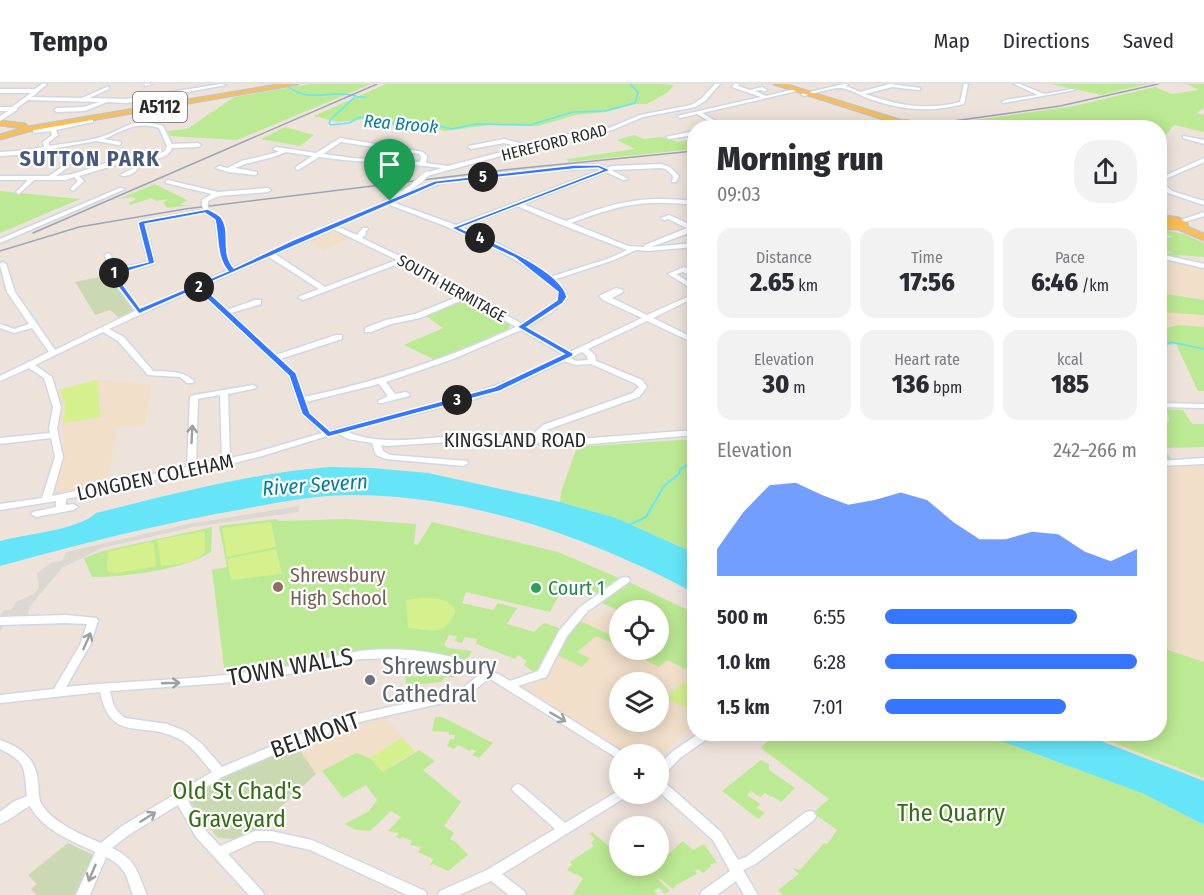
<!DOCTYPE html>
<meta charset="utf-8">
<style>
body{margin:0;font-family:"Fira Sans Condensed",sans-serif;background:#f2f2f3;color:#2b2b33;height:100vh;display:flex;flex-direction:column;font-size:22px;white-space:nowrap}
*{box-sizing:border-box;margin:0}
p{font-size:20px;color:#7c7c81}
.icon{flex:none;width:33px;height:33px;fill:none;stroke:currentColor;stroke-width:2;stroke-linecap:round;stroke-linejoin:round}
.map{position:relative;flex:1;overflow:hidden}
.panel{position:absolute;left:687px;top:36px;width:480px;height:621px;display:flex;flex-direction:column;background:#fff;border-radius:24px;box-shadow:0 3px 15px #0003}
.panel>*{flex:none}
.fabs{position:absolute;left:609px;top:516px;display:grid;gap:12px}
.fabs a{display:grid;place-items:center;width:60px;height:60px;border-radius:50%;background:#fff;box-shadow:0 3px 15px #0003;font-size:30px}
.pin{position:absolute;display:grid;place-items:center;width:51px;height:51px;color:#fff;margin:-62px -26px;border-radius:50% 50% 50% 0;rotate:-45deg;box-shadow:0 0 6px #0007}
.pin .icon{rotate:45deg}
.km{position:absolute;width:30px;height:30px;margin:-15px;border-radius:50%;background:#222;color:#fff;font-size:16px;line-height:30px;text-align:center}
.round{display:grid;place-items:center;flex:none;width:63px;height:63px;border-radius:24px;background:#f2f2f3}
.summary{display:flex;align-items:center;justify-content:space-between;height:102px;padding:0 30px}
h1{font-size:33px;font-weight:800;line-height:45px}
.metrics{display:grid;grid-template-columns:repeat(3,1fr);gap:9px;height:102px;padding:6px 30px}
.metrics div{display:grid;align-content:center;border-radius:15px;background:#f2f2f3;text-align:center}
.metrics b{font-size:26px;font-weight:800}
.metrics small{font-size:16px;font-weight:400}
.metrics p{font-size:16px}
.chart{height:168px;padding:12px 30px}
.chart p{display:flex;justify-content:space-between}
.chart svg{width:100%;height:108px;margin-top:6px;fill:#3777ff;opacity:.7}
ul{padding:0 30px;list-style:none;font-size:20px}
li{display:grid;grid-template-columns:96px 72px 1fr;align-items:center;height:45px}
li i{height:15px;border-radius:8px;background:#3777ff}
header{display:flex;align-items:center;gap:36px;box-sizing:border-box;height:84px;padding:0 30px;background:#fff;border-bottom:2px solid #e1e1e2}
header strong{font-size:28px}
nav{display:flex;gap:33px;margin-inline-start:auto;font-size:21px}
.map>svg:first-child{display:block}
.education{fill:#f1dfc9;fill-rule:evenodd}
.green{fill:#bce993}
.cemetery{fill:#cad9b1}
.pitch{fill:#d4f18e}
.plaza{fill:#ddd7d2}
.water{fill:#66e5f8}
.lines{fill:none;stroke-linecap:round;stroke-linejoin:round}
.stream-far1{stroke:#66e5f8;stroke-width:1.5}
.stream{stroke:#66e5f8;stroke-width:2}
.minor-casing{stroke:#d0d7e4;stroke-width:3}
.major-casing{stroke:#c3c3c3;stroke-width:3}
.minor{fill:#fff;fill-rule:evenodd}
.major{fill:#fcbe52;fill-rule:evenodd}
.rail{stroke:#9da4b6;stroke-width:1.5}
.minor-bridge-casing{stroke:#d0d7e4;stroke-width:7;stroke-linecap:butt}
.major-bridge-casing{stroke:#c3c3c3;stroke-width:9;stroke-linecap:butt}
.minor-bridge{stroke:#fff;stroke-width:5}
.major-bridge{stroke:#fcbe52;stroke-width:8}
.oneway{stroke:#9f9f9f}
.route{fill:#3777ff;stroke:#fff;stroke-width:1.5;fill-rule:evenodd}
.education-dot{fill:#8d6e63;stroke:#fff;stroke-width:2}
.leisure-dot{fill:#2e9e5b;stroke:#fff;stroke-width:2}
.worship-dot{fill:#6b7280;stroke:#fff;stroke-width:2}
.labels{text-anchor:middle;stroke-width:4.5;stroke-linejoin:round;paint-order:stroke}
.far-street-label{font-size:16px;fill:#2a2a2a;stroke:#fff}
.shield{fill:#fff;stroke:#6a6a6a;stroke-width:1.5}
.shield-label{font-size:18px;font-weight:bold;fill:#2a2a2a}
.far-water-label{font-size:18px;font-style:italic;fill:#047e9f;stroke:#fff}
.street-label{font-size:20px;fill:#2a2a2a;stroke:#fff}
.education-label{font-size:20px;fill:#785e54;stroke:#fff;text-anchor:start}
.leisure-label{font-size:20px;fill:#27864d;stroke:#fff;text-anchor:start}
.water-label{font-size:21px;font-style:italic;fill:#047e9f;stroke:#fff}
.far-district-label{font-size:22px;font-weight:bold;letter-spacing:1.5px;fill:#47587f;stroke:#fff}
.near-worship-label{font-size:24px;fill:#5b616d;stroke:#fff;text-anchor:start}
.near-street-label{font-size:24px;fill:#2a2a2a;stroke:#fff}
.near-park-label{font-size:24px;fill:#336e14;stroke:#fff}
</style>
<header>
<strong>Tempo</strong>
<nav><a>Map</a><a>Directions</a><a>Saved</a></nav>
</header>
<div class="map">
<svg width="1204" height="811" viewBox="0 0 1204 811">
<rect width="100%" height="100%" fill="#eee3db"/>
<path class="education" d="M332,145L350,154L324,166L307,156Z
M1160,174L1204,183V254L1160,253Z
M97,295L151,301L145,341L118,343L107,399L56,410L52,409L64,357L61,341V322L57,306Z
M1204,381V697L1083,650H1160V385Z
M639,503L694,529V640L659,672L625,670L553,625L555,622L548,618L545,620L520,605L524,601L529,603L544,594L566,553L583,532L595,537L605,527L613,531ZM620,526H658V566H620ZM620,598H658V638H620Z
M385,629L387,635L415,667L383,688L356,669L316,690L298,664V659Z"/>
<path class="green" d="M310,0H371L237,56L170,52L168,47L187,45L234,13Z
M386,0H660L674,1L668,8L647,20H636L605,28L576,31L538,42L490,41L445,47L414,39H373L365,35L338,38L314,32Z
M1051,0H1148L1101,11Z
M1187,0H1204V24L1197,29L1204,31V48L1174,41L1160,58V44L927,43L1074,22L1155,3L1172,10L1199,6Z
M285,43L314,51L300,62L261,55Z
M634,51L643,55L662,53L678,58L694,55V65L568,78L567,75L635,65L617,56Z
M155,100L187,116L180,121H191L167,124L163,118L169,115L156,117L152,114L130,121L129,118L136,116L133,113L119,115Z
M0,107L80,115L0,149Z
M1160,145L1184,150L1204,159V173L1177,171L1187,177L1160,172V169H1173L1160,164V155L1168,157L1162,154L1173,153L1160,148Z
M1160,209L1204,216V231L1160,228Z
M464,216L470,217L510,241L509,245L435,276L404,261L443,244L426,232Z
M1178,241L1204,243V307H1198L1176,260L1168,261L1160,267V246Z
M1160,325L1183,326L1192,340H1204V363L1164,364L1171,375L1165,376L1160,371V338H1169L1168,329H1160Z
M694,355V469L616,434L560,418L561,408L577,363Z
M276,435L279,437L347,435L416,440L414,460L418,461L432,438L558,468L619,494L597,509L568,495L550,528L466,508L462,519L493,526L498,519L517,524L507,540L534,548L544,539L565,546L543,582L535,589L524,581L527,577L518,571L515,575L476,560L477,555L465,553L462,559L455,557L457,552L449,551L444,561L448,564L472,567L466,577L431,569L393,566L357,567L297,581L225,591L212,486L227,483L219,442Z
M212,443L211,468C183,486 125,493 92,493L84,474L103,467Z
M629,498L694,529V589L667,576L659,583L627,566H658V526H641L625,519L617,526L600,518Z
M580,537L619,555V562L596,552L577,568L590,574L582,583L557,571L566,553Z
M1162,564L1204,578V694L1104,655L1103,652L1098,650H1160V565Z
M413,585L414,593C428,591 441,579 456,593H446L441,598L406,602L405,586Z
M435,633H442L493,659L479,674L472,671L476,667L472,665L470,667L458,661L454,665L447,662L450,655H454L455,651H449V648L432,647Z
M777,650H982L1144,710L1204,741V811H783L778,806L799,790L792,784L800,786L824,759L827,760L837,746L813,729L829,715L762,665V662Z
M419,666L435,677L423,686L461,718L444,742L454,749L450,755L456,758L468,771L448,787L433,780L429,782L435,773L433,775L418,768L421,763L410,761L412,757L402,753L400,755L396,753L399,749L388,747L401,733L391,727L370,747L356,746L345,740L369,727L377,716L366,701L343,714L322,687L356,669L370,674L383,688Z
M761,676L769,680V686L795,704L781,718L772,712L771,713L765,709L760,713L751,707L747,711L760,720L757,724L765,729L758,735L722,707Z
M592,748L610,763L619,752L620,782H658L659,770L663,775L683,757L693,766L704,760L717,779L710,780L711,782L703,789L698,785L695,787L697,790L676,801L673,805L659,794L658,795L670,807L665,810L659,804L654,807L658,811H573L583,794L567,786L572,781L570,778L594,762L591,759L595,755L589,750Z"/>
<path class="cemetery" d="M109,191L134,228L120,235L110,226L95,231L75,198Z
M293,661L298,663L316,690L254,748L234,755L218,754L190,718C199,697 271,671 293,661Z
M68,759L95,772L76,811H37L31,805L37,800L28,791Z"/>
<path class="pitch" d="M97,296L100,333L64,339L65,319L60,306Z
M271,438L276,463L227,473L222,444Z
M205,447V468C195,479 174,482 161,481L157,456Z
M149,458L154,460L156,481L153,483L116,489L109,488L107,485L108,468Z
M276,465L282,490L231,496L227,475Z
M421,514C435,514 449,514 456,527C442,554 436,546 408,544L406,516Z
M694,589V628L666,614Z
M401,654L415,667L383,688L370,674Z"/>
<path class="plaza" d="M299,422V428L193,443L102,464L62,484L31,521L27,532L8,533L0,548V533L4,526H11L16,518L34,510L39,504L37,489L51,479L63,476L66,468L188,440Z"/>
<path class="water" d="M330,383L372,384L428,389L560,418L616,434L694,469V509C592,454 470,411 352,411C316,411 279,418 244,425C161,439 81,460 0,482V457C25,450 79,446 96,429C173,410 251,389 330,383Z
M982,650H1083L1204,697V741L1144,710Z"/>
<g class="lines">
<path class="stream-far1" d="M285,0C310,22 328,4 356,12L331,35L329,39L331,41L349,39L360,33L388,40L421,38L452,45L476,40L530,41L573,28L605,27L635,19L638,8L630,0
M357,13H365
M1160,264L1171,258L1204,265"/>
<path class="stream" d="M629,441L646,433L664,402L679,390L680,385L694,378"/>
<g class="minor-casing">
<path id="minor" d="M42,0H47L32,13L82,14L107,3H109V5L89,14L126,15L221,0L226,1L126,19L107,18L85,27L57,28L54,26L57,24L84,23L99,18L28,16L17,24V26L0,37V32L8,27H0V23H12L31,9H0V5H35Z
M145,0H152L145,2Z
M715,0H720L705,17L695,23L643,33L612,46L564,55L427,92L425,91V89L442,84C401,79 360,79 319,73L298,86L296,85V83L312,72L286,68L273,73L245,80L235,84L257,88V90L255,91L228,88L216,84L219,82L228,84L241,77L275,69L279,67L274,66L273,65L276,63L316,69L340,54L423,68L427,72L426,79L448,82L521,63L504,59L471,65L468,63L469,62L504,55L527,61L564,51L609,44L640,31L691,21L701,15ZM341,58L419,70L421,72L420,78L352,74L323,70Z
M734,0H739L738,2L750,6L762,3L767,6L765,7L760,6L755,7L766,12L794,5L797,7L702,29L728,44H721L697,30L680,34L677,32L761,13L732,3Z
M844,0H848L846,2L860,8L890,0L920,4V6H918L892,3L865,10C896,21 927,27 960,18L964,0H968L964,20C929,29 900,26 867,14C860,11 848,4 841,4C834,3 812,10 804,12L801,10Z
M1014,0H1020L1044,10L1073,5L1075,6L1003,19L1002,18L1005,16L1038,11Z
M91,35L93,36V38L56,46L58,51L49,58V62C66,59 85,58 101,53C129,44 130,32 163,42L172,60L198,59L201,61L198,63L172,64C168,75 154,75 143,77C139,85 130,95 120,91L134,84L137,78L112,82L79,92L84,97L73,107L70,105L78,97L74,93L66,96H34L19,110L16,108L28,96H0V92H49L65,81L67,82V84L56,92C75,92 92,82 111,78C129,74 149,76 165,67L167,62L159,44C136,37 124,46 104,55L121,58V60L119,61L96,57L17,71L0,72V68L17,67L44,63L43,58L52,51L51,47L35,49L33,48V46Z
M805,38L808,40L807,41L783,44H757Z
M694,47V51L669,55L666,53Z
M1183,52L1204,56V60L1183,54Z
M1204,74V78L1161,97L1172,107L1204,117V121L1168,109L1160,102V94Z
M661,80L670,83L679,92L676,98H672L673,92L666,85L661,84L613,86H611L628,95L623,96L606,88L523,120L566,137C614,118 642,111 694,117V121C643,115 619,121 571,139L628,162L644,163L645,161L687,144L668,135L664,136L661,134L669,131L694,142V147L651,163L694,159V163L648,167L636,166L614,176L553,196L566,207V215L551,229L527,243L570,268L642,234L603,216L599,212L601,211L616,204L623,206V208L612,214L647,231L694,210V214L653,234L694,254V259L647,237L588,265L595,271L596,277L642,296L647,303L639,313L549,345L540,353L579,355L694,346V351L579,361L479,356L387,362L381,361L383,367L390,371L467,377L468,379L464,382L386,375L376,371L372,359L348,355L337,349L262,372L226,381L66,415V421L73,420L78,423L73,426L36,433L31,430L33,428L56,423V417L0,426V420L42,414L55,373L51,354L0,360V354L50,349L49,345L53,323L44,294L29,284L0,297V292L49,268L32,244L14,249L0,244V240L14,245L29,240L7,208L0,181L1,179L3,178L6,180L15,208L55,266L135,227L109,191L105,171L108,169L111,171L114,185L148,178L138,139L139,138L208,125L221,135L226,169L233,184L380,120L414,99L417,101L416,102L392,118L456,141L601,86L598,85C547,85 495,93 445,99C433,100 414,113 406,110L436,96L574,81H599L606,84L612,82ZM387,120C450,144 507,162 558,208V215L546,226L522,240L422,183L362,154L366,150L365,148L368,145L367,144H363L357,151L338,143ZM517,122L562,141L627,166L610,174L550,193C524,170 492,156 461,143ZM205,128L215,136L220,169L228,186L140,225L116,191L118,189L154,180L155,179L145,140ZM333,145L397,176L325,203L275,170ZM269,173L319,205L300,212L299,214L303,216L403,178L462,211L415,230L386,236L365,244V248H371L391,240L420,234L467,214L516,243C446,275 380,297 304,313L297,291L280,275L342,255V251H336L276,271L231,229L261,220V216H255L227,226L202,202L231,190L235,189L236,187ZM196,205L289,292L302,330L322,349L257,368L230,374L228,310L253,305L257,303L253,301L194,311L190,313L187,383L52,412L63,373L57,345L61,323L52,293L35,281L103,248L118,257L148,291L180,293L187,299H193L194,297C182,286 169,288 153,287L124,253L109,245ZM521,246L564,271L508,297L469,311L329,347L310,329L306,318L379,300L388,312L378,317L379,319H382L409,312L410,310L406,308L395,310L386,298L453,275ZM582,268L587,272L588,276L577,277L570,274ZM564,277L576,281L591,280L636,300L639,303L633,309L543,341L530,353C513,352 496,350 479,350C439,351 382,365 346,347L475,315L514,301ZM220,311L222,375L196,381L198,315Z
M168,96L218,108L268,104L271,106L268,108L219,112L208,117V121L205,123L202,121V116L212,110L166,99V97Z
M120,104L125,105L0,159V155Z
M1204,128V132L1181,139L1178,137Z
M1160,170L1204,180V184L1160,174Z
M684,183L694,188V193L683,188L676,190L694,201V206L668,190Z
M1160,319L1204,320V324L1160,323Z
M1204,374V380L1160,382V377Z
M625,493L629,494L630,496L629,498L588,527L567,552L546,593L518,602L624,669L625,670H620V676L489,594L465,614L359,638L301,659L224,692L187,715L204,745L220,762L255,747H271L312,756L425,807L427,811H407L310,766L271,757H256L228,770L262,807L264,811H249L196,753L178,721L130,750L112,764C137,776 137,788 147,811H133C126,791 126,783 106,773L90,811H76L95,769L94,767C71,757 42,745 30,722C19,727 11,736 0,740V728L13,718L27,712C24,684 27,678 0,665V656C21,663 36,675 38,698C39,705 38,715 42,721C53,739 82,751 101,759L122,742L212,688C201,675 191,660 175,653C140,637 111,659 100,608L0,619V611L54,605L80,561L87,540L66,539L0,541V533L66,531L97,534L98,537L90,561L66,603C119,597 172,597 225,591C251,588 277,585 302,580C321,577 341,570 360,567C408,561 469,571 510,597L538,587L559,547L580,523L621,494ZM403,574L458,582L480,590L458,608L354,631L293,653L222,683L201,659L185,647L167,640L125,634L118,628L113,620L110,607L223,599L302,588L360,575Z
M698,650H712L710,653L680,674L662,693L659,694L662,696L721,748L738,776L746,773L806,728L810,727L814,728L816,732L814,736L754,781L743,786L758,811H744L736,797L717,811H700L702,807L730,787L713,756L658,707V682L672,668Z
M518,700L522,702L565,739L618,707L620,706V710H628L626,713L502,790L524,807L526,811H509L491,797L459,811H438L440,807L487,786L555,745L514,708L512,705L514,702Z"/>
</g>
<g class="major-casing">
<path id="major" d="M283,0H298L29,47L0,55V51L24,44L0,41V37L25,40L28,43Z
M774,0H784L909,39L902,41Z
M1166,132L1179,134L1187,139V143L1204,150V156L1178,145H1169L1160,140V136Z"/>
</g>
<use href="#minor" class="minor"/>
<use href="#major" class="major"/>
<path class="rail" d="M903,44L1060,22L1158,0
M33,149L377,0
M0,167L79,143L185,125L513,85L694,67"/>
<g class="minor-bridge-casing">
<path id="minor-bridge" d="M414,101L427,90
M205,121L206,126"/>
</g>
<g class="major-bridge-casing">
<path id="major-bridge" d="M905,39L919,44"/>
</g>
<use href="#minor-bridge" class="minor-bridge"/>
<use href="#major-bridge" class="major-bridge"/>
</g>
<defs><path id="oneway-shaft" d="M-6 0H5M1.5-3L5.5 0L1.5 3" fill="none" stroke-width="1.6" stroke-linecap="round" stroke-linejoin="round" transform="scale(1.5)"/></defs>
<g class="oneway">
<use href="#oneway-shaft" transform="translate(192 350) rotate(-87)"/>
<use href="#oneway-shaft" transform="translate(87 557) rotate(-66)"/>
<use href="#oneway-shaft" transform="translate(171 599) rotate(-2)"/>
<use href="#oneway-shaft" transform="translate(558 633) rotate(30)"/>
<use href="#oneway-shaft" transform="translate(148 733) rotate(-32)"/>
<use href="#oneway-shaft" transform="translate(92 789) rotate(113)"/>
</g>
<path class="route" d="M574,81H599L611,86L460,144C485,155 561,185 567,213L563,219L527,243L573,269V272L500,307L328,353L302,330L289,292L196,205L139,230L109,191L114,186L148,178L138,139L141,137L208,125C212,127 218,130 221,133C232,147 220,169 234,184L293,156L434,97ZM598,84L602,86L451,144L515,174L558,208L557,216L517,243L564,270L494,303L330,347L310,329L296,289L202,202L437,100L574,85ZM205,129L215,136C219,154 216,173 228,187L140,224L116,191L155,179L145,140Z"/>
<circle class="education-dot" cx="278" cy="503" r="6"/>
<circle class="leisure-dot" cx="536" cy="504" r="6"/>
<circle class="worship-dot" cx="370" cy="596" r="6"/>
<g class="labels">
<g class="far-street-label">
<text transform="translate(554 58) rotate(-14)" y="6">HEREFORD ROAD</text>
<text transform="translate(452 204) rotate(29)" y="6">SOUTH HERMITAGE</text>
</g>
<rect class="shield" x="133" y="8" width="54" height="30" rx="4.5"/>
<g class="shield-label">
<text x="160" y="29">A5112</text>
</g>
<g class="far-water-label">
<text transform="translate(401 40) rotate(5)" y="6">Rea Brook</text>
</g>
<g class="street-label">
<text x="515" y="363">KINGSLAND ROAD</text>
<text transform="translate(155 393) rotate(-12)" y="7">LONGDEN COLEHAM</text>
</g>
<g class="education-label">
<text x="290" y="498">Shrewsbury<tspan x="290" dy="23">High School</tspan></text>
</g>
<g class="leisure-label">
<text x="548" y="511">Court 1</text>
</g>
<g class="water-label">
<text transform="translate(315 401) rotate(-4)" y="7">River Severn</text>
</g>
<g class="far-district-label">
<text x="90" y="82">SUTTON PARK</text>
</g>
<g class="near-worship-label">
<text x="382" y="590">Shrewsbury<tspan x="382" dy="28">Cathedral</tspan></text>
</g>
<g class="near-street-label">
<text transform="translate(290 583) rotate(-10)" y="8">TOWN WALLS</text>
<text transform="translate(315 651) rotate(-20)" y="8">BELMONT</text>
</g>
<g class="near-park-label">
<text x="237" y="715">Old St Chad's<tspan x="237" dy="28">Graveyard</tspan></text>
<text x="951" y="737">The Quarry</text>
</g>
</g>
</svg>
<div class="fabs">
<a><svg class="icon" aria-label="locate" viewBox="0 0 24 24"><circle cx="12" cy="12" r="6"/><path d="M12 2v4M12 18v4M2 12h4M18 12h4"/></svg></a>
<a><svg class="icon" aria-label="layers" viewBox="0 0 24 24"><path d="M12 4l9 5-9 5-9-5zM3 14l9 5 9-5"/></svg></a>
<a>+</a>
<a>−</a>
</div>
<div class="pin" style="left:390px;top:117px;background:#1e9e55"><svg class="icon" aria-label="arrive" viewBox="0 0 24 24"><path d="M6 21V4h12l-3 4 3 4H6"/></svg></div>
<b class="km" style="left:114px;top:189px">1</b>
<b class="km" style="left:199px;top:203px">2</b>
<b class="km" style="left:457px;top:316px">3</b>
<b class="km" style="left:480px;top:154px">4</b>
<b class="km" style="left:483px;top:93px">5</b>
<section class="panel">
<div class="summary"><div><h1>Morning run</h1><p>09:03</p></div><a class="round"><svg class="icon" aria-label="share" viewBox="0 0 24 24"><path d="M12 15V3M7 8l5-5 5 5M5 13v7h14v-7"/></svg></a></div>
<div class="metrics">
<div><p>Distance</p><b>2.65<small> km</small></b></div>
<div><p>Time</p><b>17:56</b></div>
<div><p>Pace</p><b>6:46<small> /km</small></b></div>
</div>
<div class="metrics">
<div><p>Elevation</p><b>30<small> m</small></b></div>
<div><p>Heart rate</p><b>136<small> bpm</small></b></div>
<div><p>kcal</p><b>185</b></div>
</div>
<div class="chart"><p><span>Elevation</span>242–266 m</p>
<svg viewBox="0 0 160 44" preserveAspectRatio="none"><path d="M0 44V33L10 18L20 7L30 6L40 11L50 15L60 13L70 10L80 13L90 22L100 29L110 29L120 26L130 27L140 34L150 38L160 33V44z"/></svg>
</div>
<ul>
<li><b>500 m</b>6:55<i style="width:76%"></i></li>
<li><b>1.0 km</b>6:28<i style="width:100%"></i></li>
<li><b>1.5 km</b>7:01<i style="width:72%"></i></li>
</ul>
</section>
</div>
